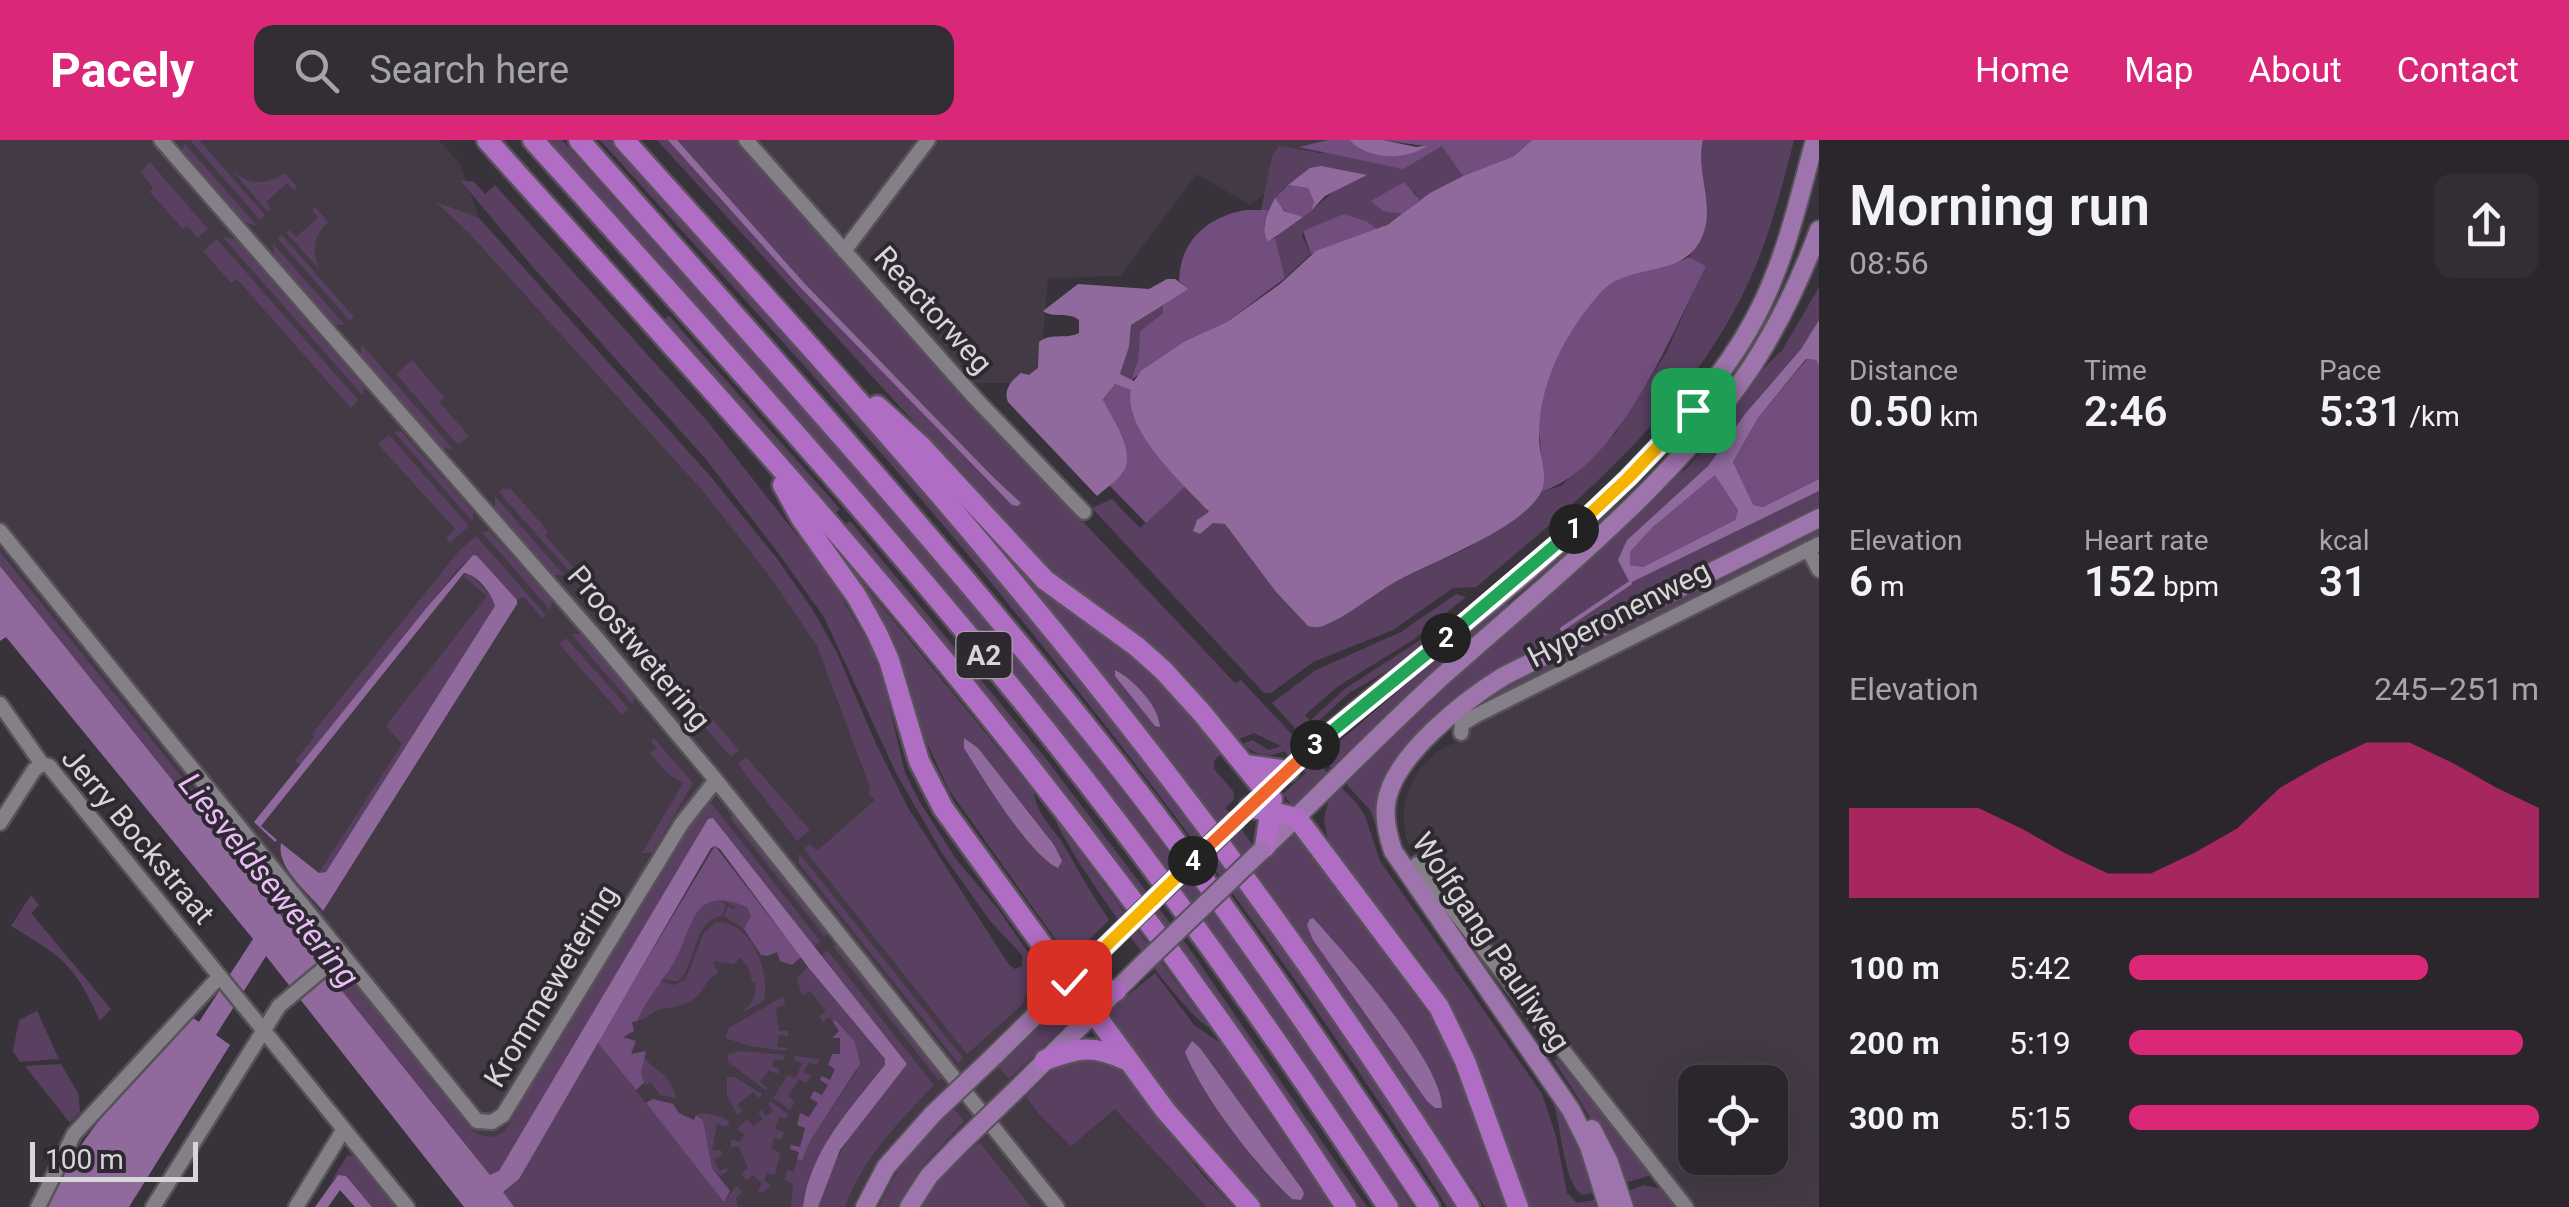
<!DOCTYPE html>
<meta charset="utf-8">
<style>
body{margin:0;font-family:Roboto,sans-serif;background:#322e34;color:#f1f3f6;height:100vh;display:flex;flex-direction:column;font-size:38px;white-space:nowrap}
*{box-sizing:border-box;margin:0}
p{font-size:32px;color:#a5a5a9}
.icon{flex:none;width:55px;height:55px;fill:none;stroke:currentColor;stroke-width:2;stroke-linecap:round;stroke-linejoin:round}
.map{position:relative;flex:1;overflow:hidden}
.details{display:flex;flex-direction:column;background:#2a262c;width:750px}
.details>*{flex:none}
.controls{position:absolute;left:1678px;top:925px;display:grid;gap:20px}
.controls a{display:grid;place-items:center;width:110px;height:110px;border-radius:20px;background:#2a262c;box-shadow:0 10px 40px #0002,0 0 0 2px #464348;font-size:50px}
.scale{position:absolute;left:30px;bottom:25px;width:168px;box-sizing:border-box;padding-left:10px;border:5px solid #d8d5d9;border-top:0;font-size:28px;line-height:35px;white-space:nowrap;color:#d8d5d9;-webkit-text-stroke:8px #2e2930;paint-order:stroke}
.pin{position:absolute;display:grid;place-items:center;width:85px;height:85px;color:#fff;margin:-42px;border-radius:20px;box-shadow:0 5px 15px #0006}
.km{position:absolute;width:50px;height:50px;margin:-25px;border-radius:50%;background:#222;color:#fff;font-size:28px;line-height:50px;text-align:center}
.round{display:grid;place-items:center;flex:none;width:105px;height:105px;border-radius:20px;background:#322e34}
.head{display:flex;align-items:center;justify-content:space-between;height:170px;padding:0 30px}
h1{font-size:55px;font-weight:600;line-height:75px}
.figures{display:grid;grid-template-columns:repeat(3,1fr);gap:15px;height:170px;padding:10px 30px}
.figures div{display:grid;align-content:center}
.figures b{font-size:42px;font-weight:600}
.figures small{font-size:28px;font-weight:400}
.figures p{font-size:28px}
.chart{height:280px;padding:20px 30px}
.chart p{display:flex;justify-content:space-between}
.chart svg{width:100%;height:180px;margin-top:10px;fill:#db2777;opacity:.7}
ul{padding:0 30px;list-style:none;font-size:32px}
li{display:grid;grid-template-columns:160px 120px 1fr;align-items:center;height:75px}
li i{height:25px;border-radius:12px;background:#db2777}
header{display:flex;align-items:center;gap:60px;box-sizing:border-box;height:140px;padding:0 50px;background:#db2777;color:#fff}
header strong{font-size:48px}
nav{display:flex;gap:55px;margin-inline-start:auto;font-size:35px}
.search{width:700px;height:90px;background:#322e34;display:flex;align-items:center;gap:25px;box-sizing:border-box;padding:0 35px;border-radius:20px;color:#a5a5a9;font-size:38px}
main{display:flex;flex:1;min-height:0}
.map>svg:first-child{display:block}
.built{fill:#433a46;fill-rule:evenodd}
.green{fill:#594061}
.forest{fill:#724e7f}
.water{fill:#906a9d;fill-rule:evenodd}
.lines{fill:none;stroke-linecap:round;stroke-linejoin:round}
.stream{stroke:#906a9d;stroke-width:4}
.minor-casing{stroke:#565258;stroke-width:19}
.major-casing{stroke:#565258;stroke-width:22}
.highway-casing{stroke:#565258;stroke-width:25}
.minor{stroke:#857f88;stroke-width:14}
.major{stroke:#9e74ac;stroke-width:18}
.highway{stroke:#af6dc4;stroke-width:20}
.major-bridge-casing{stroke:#565258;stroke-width:22;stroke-linecap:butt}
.major-bridge{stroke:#9e74ac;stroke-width:18}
.split-1-casing{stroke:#fff;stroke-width:20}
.split-2-casing{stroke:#fff;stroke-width:20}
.split-3-casing{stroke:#fff;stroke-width:20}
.split-4-casing{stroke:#fff;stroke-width:20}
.split-5-casing{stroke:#fff;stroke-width:20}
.split-1{stroke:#f5b400;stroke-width:12}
.split-2{stroke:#22a559;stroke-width:12}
.split-3{stroke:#22a559;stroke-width:12}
.split-4{stroke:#f0652b;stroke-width:12}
.split-5{stroke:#f5b400;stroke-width:12}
.labels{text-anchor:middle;stroke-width:8;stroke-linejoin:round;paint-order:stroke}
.shield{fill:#2e2930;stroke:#a5a1a6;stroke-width:2.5}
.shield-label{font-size:28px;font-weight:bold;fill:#d8d5d9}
.street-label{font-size:30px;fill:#d8d5d9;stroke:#2e2930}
.water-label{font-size:32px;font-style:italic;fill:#e8bcf7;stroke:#2e2930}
</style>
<header>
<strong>Pacely</strong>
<div class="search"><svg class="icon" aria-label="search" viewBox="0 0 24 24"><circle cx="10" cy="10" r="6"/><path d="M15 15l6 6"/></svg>Search here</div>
<nav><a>Home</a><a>Map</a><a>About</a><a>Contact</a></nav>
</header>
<main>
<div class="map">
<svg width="1819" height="1067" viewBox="0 0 1819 1067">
<rect width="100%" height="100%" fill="#38333a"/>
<path class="built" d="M0,0H439L460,24L479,78L775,416L812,469L837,513L876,604L908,668L1009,825L1228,1067H491L494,1033L0,423Z
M725,0H1334L1250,65L1197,34L1120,136L1048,138L1039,243H947Z
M1819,407V1067H1694L1416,718L1406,698L1403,675L1407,655L1418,631L1437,611L1465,598L1480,577ZM1695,942H1770V1018H1695Z"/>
<path class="green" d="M190,0H199L265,75L260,80Z
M548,0H562C675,128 791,254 903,384C1089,599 1262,827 1413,1067H1401C1287,898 1170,731 1044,570C889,372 715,189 548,0Z
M600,0H615C835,243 1053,489 1247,754C1322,856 1390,962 1460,1067H1447C1314,856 1163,654 1006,461C877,302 737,152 600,0Z
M657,0H737L945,235L1235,543L1241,540L1357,664L1365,676L1380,721L1542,954L1556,996L1567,1053L1577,1063L1601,1059L1604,1067H1530C1499,988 1476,905 1429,833C1398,787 1352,744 1327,696L1324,680L1329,658L1317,645L1294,668L1283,654L1306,633L1284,611C1268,618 1256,616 1243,604L1252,600L1269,610L1281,606L1254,593L1239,599L1182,532L1148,500L1065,441L1023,402Z
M1703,0H1794C1782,47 1770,95 1750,139C1694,264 1580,361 1476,447L1453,448L1393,490L1313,522L1271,553H1264L1092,368L1112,359L1140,388L1186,346L1209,373L1200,394L1213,383L1225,384L1276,452L1308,486H1322L1396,441L1468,408L1524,371L1541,352L1561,346L1615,294L1666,213L1705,126L1689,117C1726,64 1691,50 1703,0Z
M184,3L257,86L243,81L182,13Z
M1443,5L1463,36L1420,60L1414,51L1393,73L1402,74L1378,90C1344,65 1336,84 1303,91L1302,96L1311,114L1285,138L1275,98C1284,87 1297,82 1308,73C1327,58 1341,43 1365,35C1317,35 1295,23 1268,70H1261L1272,16L1279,6L1319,13Z
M150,22L208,89L198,98L187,86L183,89L150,52L153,48L141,32Z
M232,30C248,45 266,46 285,33L297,47L294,50L287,43L266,62L271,69L268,72Z
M460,40L474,42L485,54L495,45L708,282L829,436L871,508L884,544L905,633L919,661L956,719L998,769L1038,827L1029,840L1023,864L967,914L804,709L810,704L817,711L875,660L868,653L871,650L817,506L769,435L702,350L469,93L436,62L479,78L711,337L775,416L812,469L837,513L876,604L908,668L1009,825L1015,829L1022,826V815L990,781L942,713L896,633L824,477L779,414L704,317L532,126Z
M315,67L328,82C313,96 311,112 320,130L286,92L289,90L296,97L318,78L312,70Z
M282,95L354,177L350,181L278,99Z
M222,96L236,100L364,247L363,256Z
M217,99L358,260L351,268L237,139L231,143L203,111Z
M273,103V104L345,185L332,184L275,119Z
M1819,147V180L1801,209L1745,274L1708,326L1627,400L1630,443L1819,351V371L1501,529L1404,616L1381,683L1559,956L1599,1051L1582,1055C1560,1039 1563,973 1546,944L1390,724L1370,670L1272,563L1316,530L1401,492L1456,454L1466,457L1413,500L1337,547L1305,575L1310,581L1346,548L1433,492L1437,497L1399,524L1349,553L1314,585L1333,607L1504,460L1511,468L1343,616L1352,626L1428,557L1562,444L1661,348L1687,328L1719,291L1727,273L1745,248L1783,209Z
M1163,165V173L1140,191L1138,220L1131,240L1120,234L1129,207L1131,185Z
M669,176L840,369L831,377L660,183Z
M362,205L453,309L440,308L360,216Z
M412,220L444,257L439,262L469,296L458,305L396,234Z
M401,291L473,372V382L394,292Z
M389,295L469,386L450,403L446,398L455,389L378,304Z
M504,348L507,350L510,348L548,391L545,395L573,427L569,431L499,352Z
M495,356L564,435H553L495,368Z
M850,381L1047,620L1189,808L1367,1067H1356L1306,989L841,388Z
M1819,390V399L1486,566L1484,561L1511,544Z
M489,391L552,461L550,470L482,392Z
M476,396L546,475L542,478L524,457L517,460L477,416L473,415L458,429L300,625L295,621L314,597L312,594L459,411Z
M991,398L1020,426L1136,514L1224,610L1214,621V629L1233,651L1234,659L1225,668L1265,721L1297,689L1438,888L1509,1067H1485C1333,834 1170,610 991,398Z
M0,412L324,813L318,823L0,426Z
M844,427L853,431L1034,652C1036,675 1055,689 1066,709C1079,733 1093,756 1109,780L1089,800L1063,810L949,650Z
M469,432L494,460L495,466L326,732L319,733L402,604L386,586L487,456L463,436Z
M620,481L628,490L633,486L664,521L659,525L662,529L670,522L673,525L660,536L615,485Z
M571,494H581L634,555L633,565Z
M566,498L629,569L622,575L559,504Z
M676,537L739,610L731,617L667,544Z
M654,598L693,643L652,713H642L683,643L668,634L650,613L656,608L651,601Z
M746,617L810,690L797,701L738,624Z
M711,663L821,802L814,806L713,678H710L499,1032L490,1035L328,835L343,829L474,992C486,998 494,999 505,991L673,705L694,677Z
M735,674L828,792L825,797L730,678Z
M1055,678L1210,888C1184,878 1062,706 1055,678Z
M799,713L963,918L958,923L799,723Z
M31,755L39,765L31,773L111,869L100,881C75,824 62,817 11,786Z
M722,758L747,767L751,776L744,789L724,776L728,766L734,769L736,767L722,761L726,765L722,776C691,781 698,825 677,842L661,838C677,819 686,773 706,761C711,759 717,759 722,758Z
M717,782C752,782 770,831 764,861L741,873C751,864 758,857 755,842H752L749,829L740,817L734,824L713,821L718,833C706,839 705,849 696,857C684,868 673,866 659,870C649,873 648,879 637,881L659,841L674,845L686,839L704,792Z
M840,805L945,935L939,941L833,806Z
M827,810L934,945C898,983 863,1017 845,1067H818C835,1007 868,971 906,924L822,816Z
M808,827L885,919L886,925C851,968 810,1010 803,1067H791L793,1044L784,1040L787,1030L794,1032L797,1019H802L810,1001L857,931L855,902L837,880L833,882L829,877L823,882L819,877L826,871L810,851L802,856L797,838Z
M1155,833L1195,886L1221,903L1333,1067H1259L1186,987L1105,874Z
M1072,852L1080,858L1081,870L1009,939L997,925V920Z
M784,856L785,865L776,868L779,891H788V896L779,895L777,907L787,908L786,911L750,906L725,898L729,888Z
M37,871L59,919L20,922L13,911L19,880Z
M597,902L724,1061L737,1046L742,1052L736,1058L738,1067H514L502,1053L519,1039Z
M741,911L785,915L783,921L774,919L772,926L780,930L777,934L769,930L760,942L768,948L766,950L728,922V914Z
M1079,913L1115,924L1202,1034L1233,1067H1207L1115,969L1071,1006L1038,973L1026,956L1060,923Z
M644,916C655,934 670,931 676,958L660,955L650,942L645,946L641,933Z
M795,916L820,919L817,925L809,922L803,932L811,936L806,943L799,939L788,956L795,962L790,970L773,958L788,935L796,938L802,923L794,920Z
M1557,919L1652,1035L1621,1044C1605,999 1580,960 1554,921Z
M61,924L78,953L80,972L70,983L25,926Z
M727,937H735L762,954L759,958L753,952L737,965L742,971L738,975L727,956Z
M770,961L788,974L787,979L779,977L775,989L784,992L782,999L774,998L771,1009L780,1013L775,1035L767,1033L764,1041L771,1045L762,1053L758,1051L762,1043L753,1035L746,1040L741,1034L748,1028L739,1007H731V999L740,1002L744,994L737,989L747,980L753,986L763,979L758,972L761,970L766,976L773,971L768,964Z
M952,967L964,981L921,1027L897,1067H879C897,1028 920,996 952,967Z
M703,973L723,977L730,983L725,987L717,984L712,1010H721L722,1016L714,1019L719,1031L727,1028L728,1031L721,1036L712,1028L703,980L696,975Z
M980,1003L1031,1067H916L964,1014Z
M354,1015L396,1067H372L346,1036L338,1035L330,1043L347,1016Z
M1644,1045L1662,1049L1677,1067H1627L1623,1053Z"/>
<path class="forest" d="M1328,0H1349C1368,19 1398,10 1424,6L1383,0H1532L1514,16L1463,36L1442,6L1403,29L1299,7Z
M1404,42L1420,60L1402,74L1383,71L1371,61Z
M1288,45L1308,48L1314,62L1311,71L1303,77C1290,74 1280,71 1275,58Z
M1245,70H1268L1264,84L1268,102L1275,98L1285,138L1227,182L1185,201L1131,240L1138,220L1140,191L1163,173V165L1189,149L1179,141C1180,100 1208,77 1245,70Z
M1344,74L1366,81L1378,90L1311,114L1303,91Z
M1689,117L1706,126C1671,195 1619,327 1541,352C1546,327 1537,301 1539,275C1541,238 1587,150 1621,136C1644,127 1668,128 1689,117Z
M1807,219L1816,220L1819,226V339L1763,367L1752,365L1733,322L1758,278Z
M1115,244L1131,250C1135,298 1156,312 1186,346L1146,383L1109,345L1123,333L1110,274L1103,261Z
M1716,334L1738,370L1735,380L1643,427L1630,425V412L1652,388Z
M715,706L801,817L792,825L780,821L777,812L768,816L761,815L744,789L751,776L747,767C689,742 694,791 671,827C659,845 646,861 637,881L632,882L634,891L623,897L636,901L631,914L646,911L641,933L644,943L636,950L597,902Z
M836,880L855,902L860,924L810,1001L802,1020L797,1019L799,1012L790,1009L791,1005L800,1007L805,988L797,985L800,973L809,977L818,963L810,958L814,951L822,955L828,945L820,940L822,936L830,940L835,929L828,925L832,914H840V898H832L839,891L833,882Z
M653,959L673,964L679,973L694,980L696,975L703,980L712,1028L730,1051L724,1062L646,963Z"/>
<path class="water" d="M668,0H677L804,143L994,338L1021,363L1018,366L1012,365L799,146Z
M1349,0H1383L1416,7L1427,6C1404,21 1369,20 1349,0Z
M1532,0H1703C1695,33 1716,65 1702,97C1684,140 1628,121 1600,153C1565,193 1538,245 1539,298C1539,315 1548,333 1542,350C1527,387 1429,423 1395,442C1371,456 1348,476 1323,486C1316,488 1314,487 1308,486L1276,452L1225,384L1213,383L1200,394L1193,391L1197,380L1209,372C1183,343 1123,291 1131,250L1115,244L1103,260C1112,279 1139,314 1121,335C1115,342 1105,349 1097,356L1008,262C1003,250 1011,241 1021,233L1029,235L1038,228L1039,202C1052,192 1065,200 1079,193V180C1068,171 1054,179 1043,171L1078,144L1149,149L1167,139H1175L1189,149L1131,185L1129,207L1120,234L1134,241L1141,231L1185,201L1227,182L1280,144L1316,111L1387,85L1430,53L1463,36L1514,16Z
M1321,26L1367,35L1325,56L1311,71L1314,62L1308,48L1288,45L1310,28Z
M1275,58L1284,71L1303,77L1268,102C1260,87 1267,72 1275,58Z
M1819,180V226L1816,220L1806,219L1758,278L1733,322L1753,365L1763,367L1819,339V351L1630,443L1618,420L1627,400L1708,326L1745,274L1801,209ZM1715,335L1738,370L1735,380L1643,427L1630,425V412L1652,388Z
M473,415L477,416L517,460V464L323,771C308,752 276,728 281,703L319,733L326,732L495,466C492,454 477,434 464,433L265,681L261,686L277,700L275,702L254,682L428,466Z
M0,426L490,1035L499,1031L708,679L713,678L907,924L840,1010L818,1067H803C810,1010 851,968 885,925V919L808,827L720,709L715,706L711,708L519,1039L503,1052L514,1067H464L266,816L216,895L230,905L129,1067H46C81,992 134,936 193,878L199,882L253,799L6,497L0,501Z
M1115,530C1133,539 1159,566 1160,587L1155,586L1115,536Z
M964,598L978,608L1054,705L1062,721L1058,728C1030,716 982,637 964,608Z
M1313,778C1345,813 1443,923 1442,968H1435L1427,961L1313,800L1307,785L1310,779Z
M1192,901L1200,908L1302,1049L1304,1054L1301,1060L1292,1059C1255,1024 1204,959 1185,912Z
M338,1035L346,1036L372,1067H355L340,1050L328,1067H315Z"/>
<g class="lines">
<path class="stream" d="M1562,489L1630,443"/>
<g class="minor-casing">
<path id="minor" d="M161,0L595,496L716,640L1057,1067
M746,0L975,258L1084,372
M844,111L928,0
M0,391L477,981L492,982L503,975L682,683L716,640
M1808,409L1819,430
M0,564L42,624L49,626L407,1067
M1461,593L1462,584L1475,576L1819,404
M0,683L34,630L42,624
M1417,724L1686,1067
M38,1067L74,994L219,837
M153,1067L279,866L340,815
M296,1067L344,989"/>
</g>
<g class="major-casing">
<path id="major" d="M1257,660C1322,594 1395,539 1467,482C1532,430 1595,374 1652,313C1695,267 1738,217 1764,160C1788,109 1800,54 1815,0
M1261,711C1320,656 1376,597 1436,542C1542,447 1673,345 1752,226C1780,183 1801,138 1819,90
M994,916L1119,793
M1019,947L1143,824
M1592,989L1609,1022L1624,1067
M865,1067L886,1027L933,974
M909,1067L929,1036L958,1006
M1608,1067L1589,1006L1571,970L1393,711C1388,696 1384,681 1386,665C1391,617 1465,560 1504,536L1819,378"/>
</g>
<g class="highway-casing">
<path id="highway" d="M487,0C622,151 759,299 889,454C1053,649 1208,853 1346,1067
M533,0C697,182 861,363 1016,553C1149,716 1272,890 1388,1067
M579,0C759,203 942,404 1111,617C1225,761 1327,914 1429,1067
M624,0C759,150 896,299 1024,455C1185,649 1335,854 1469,1067
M877,266L922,307L1045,440L1136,506L1163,530L1202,573L1272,659L1265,707
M783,345L801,378L857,457L877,493L889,520L919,621L943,668L1069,842L1089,848L1116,851
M1246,625L1288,631
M1250,667L1297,678L1439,867L1465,921L1518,1067
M1090,821L1089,848L1094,873L1165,970L1250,1067
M1045,920C1079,908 1092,904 1126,920"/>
</g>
<use href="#minor" class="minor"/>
<use href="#major" class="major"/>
<use href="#highway" class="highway"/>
<g class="major-bridge-casing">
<path id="major-bridge" d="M1119,793L1237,679
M1143,824L1261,711
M933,974L994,916
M958,1006L1019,947"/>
</g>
<use href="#major-bridge" class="major-bridge"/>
</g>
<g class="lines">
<g class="split-1-casing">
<path id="split-1" d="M1574,389L1628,338L1693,270"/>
</g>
<g class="split-2-casing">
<path id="split-2" d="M1446,498L1574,389"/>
</g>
<g class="split-3-casing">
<path id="split-3" d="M1315,605L1446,498"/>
</g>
<g class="split-4-casing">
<path id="split-4" d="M1193,721L1315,605"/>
</g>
<g class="split-5-casing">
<path id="split-5" d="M1069,842L1193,721"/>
</g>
<use href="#split-1" class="split-1"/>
<use href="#split-2" class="split-2"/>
<use href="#split-3" class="split-3"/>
<use href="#split-4" class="split-4"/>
<use href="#split-5" class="split-5"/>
</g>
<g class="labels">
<rect class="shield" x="956.5" y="492" width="55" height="46" rx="8"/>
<g class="shield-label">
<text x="984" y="525">A2</text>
</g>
<g class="street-label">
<text transform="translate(933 170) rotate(48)" y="10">Reactorweg</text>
<text transform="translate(1619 474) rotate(-27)" y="10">Hyperonenweg</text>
<text transform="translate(639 508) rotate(50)" y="10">Proostwetering</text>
<text transform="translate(138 696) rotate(50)" y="10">Jerry Bockstraat</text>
<text transform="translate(1491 802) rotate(56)" y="10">Wolfgang Pauliweg</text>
<text transform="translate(551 846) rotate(-59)" y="10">Krommewetering</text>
</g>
<g class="water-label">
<text transform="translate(269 740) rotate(51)" y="11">Liesveldsewetering</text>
</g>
</g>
</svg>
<div class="controls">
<a><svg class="icon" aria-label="locate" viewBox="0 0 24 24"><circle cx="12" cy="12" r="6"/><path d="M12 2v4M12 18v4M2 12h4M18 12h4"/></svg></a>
</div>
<div class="scale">100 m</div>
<div class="pin" style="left:1693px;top:270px;background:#1e9e55"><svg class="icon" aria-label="arrive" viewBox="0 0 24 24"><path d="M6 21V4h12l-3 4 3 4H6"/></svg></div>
<div class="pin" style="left:1069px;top:842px;background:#d93025"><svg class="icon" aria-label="check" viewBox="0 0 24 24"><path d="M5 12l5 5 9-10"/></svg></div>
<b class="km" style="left:1574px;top:389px">1</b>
<b class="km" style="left:1446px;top:498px">2</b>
<b class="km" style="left:1315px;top:605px">3</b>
<b class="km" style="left:1193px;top:721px">4</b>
</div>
<section class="details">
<div class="head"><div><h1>Morning run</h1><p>08:56</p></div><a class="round"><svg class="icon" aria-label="share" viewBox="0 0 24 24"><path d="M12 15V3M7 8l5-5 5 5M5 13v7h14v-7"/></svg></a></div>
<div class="figures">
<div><p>Distance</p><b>0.50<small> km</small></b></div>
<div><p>Time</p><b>2:46</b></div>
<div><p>Pace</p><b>5:31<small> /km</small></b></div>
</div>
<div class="figures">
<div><p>Elevation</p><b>6<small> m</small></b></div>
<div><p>Heart rate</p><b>152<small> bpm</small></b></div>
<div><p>kcal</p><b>31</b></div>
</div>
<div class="chart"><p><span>Elevation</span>245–251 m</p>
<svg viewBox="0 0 160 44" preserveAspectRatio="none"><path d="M0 44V22L10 22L20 22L30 22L40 27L50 33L60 38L70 38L80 33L90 27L100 17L110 11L120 6L130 6L140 11L150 17L160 22V44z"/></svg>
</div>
<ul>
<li><b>100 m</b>5:42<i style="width:73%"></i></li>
<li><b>200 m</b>5:19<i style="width:96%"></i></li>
<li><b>300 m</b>5:15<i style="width:100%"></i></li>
</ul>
</section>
</main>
